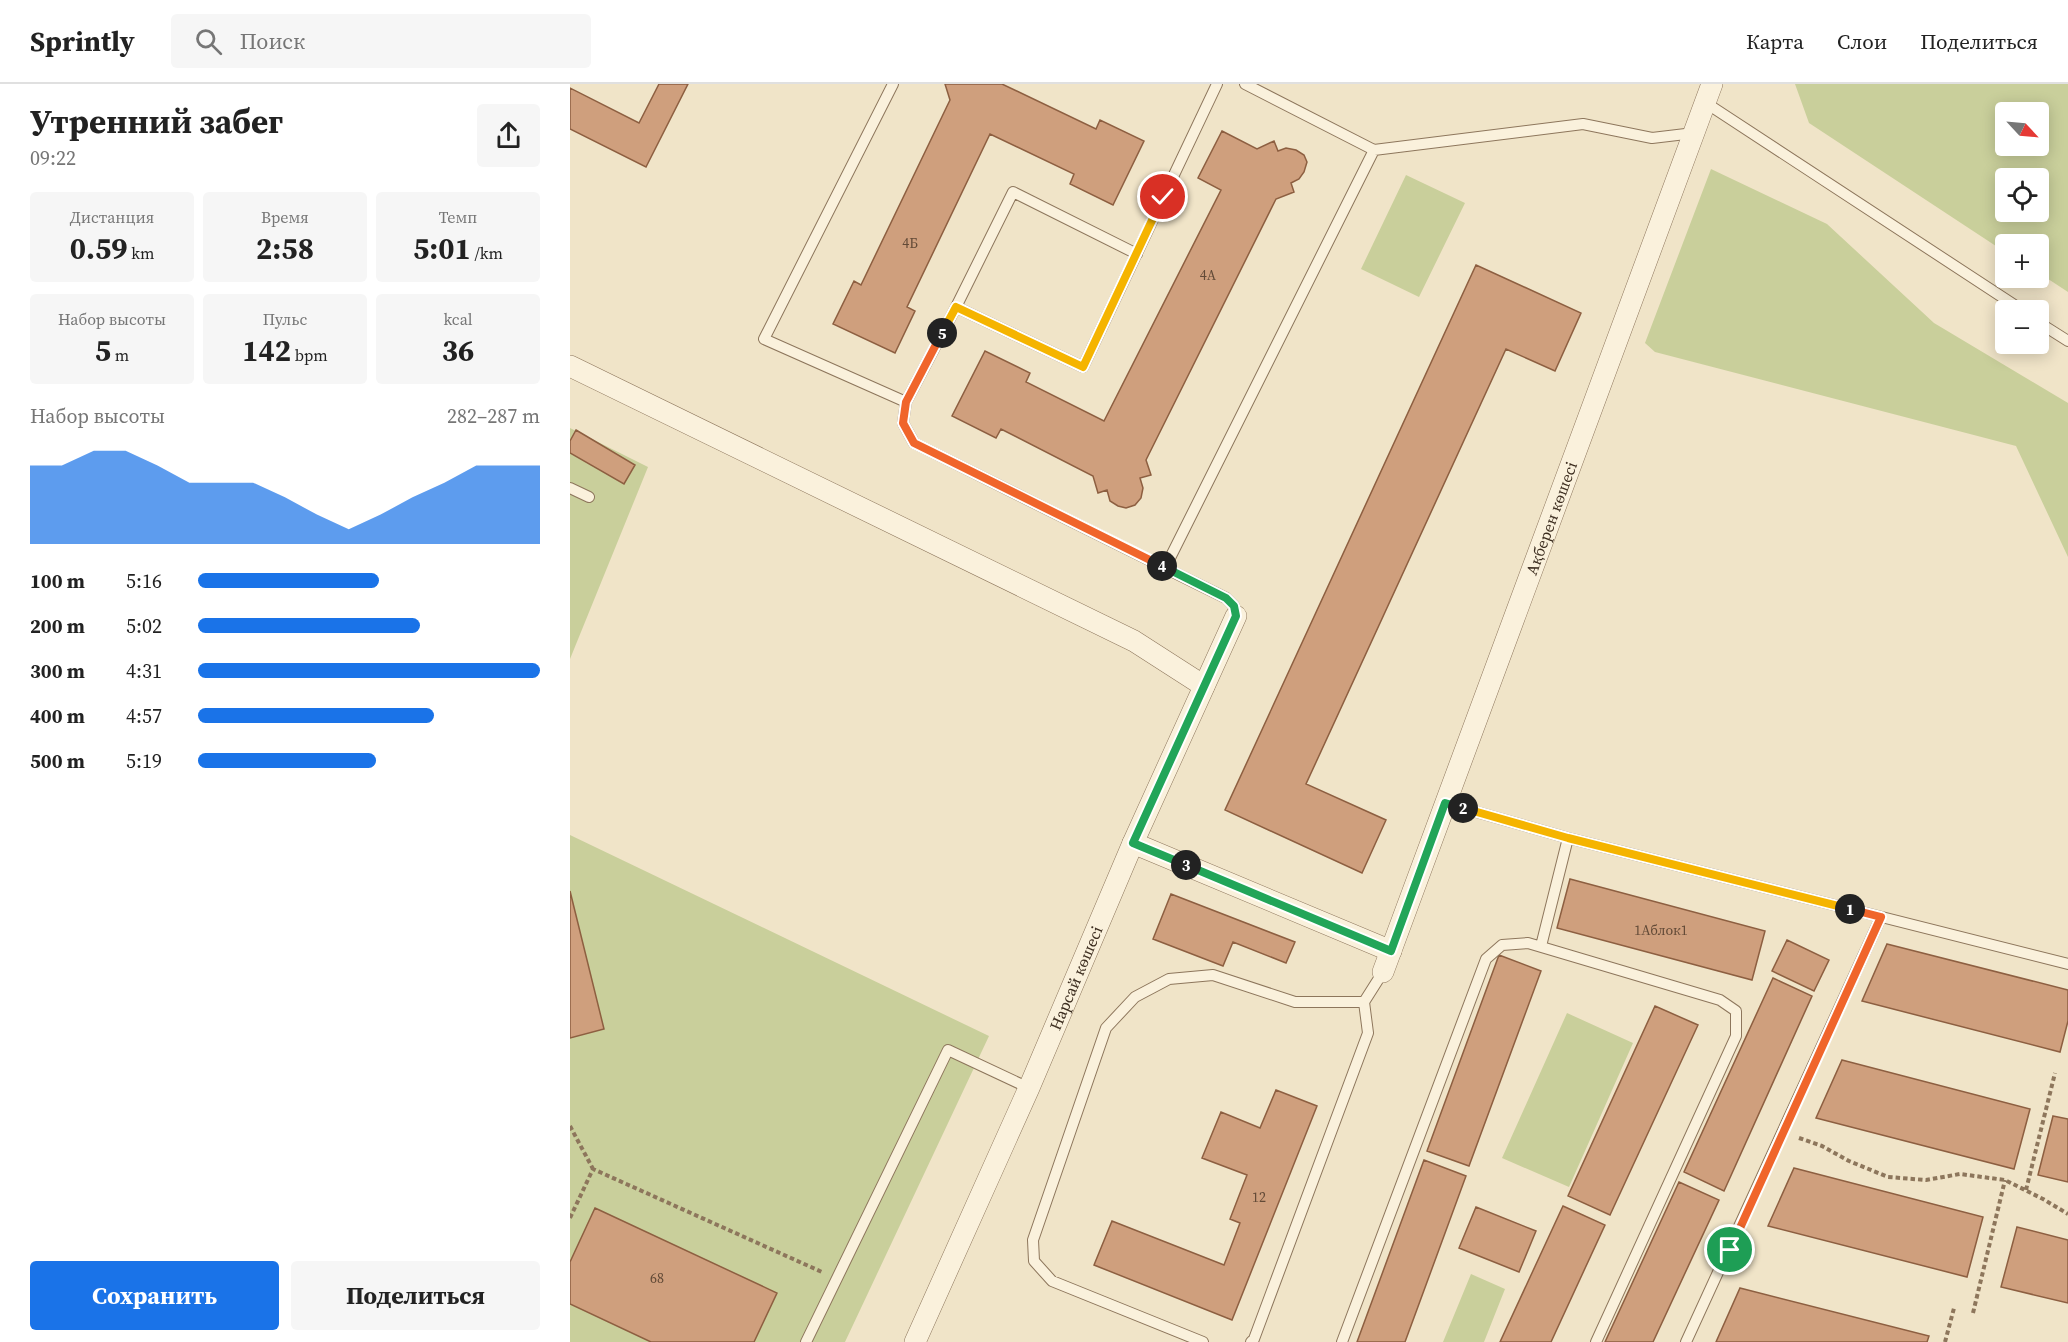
<!DOCTYPE html>
<html lang="ru">
<meta charset="utf-8">
<style>
body{margin:0;font-family:"Source Serif 4",serif;background:#f6f6f6;color:#222;height:100vh;display:flex;flex-direction:column;font-size:22px;white-space:nowrap}
*{box-sizing:border-box;margin:0}
p{font-size:20px;color:#767676}
.icon{flex:none;width:33px;height:33px;fill:none;stroke:currentColor;stroke-width:2;stroke-linecap:round;stroke-linejoin:round}
.map{position:relative;flex:1;overflow:hidden}
.drawer{display:flex;flex-direction:column;background:#fff;width:570px}
.drawer>*{flex:none}
.needle{width:39px;rotate:116deg}
.fabs{position:absolute;left:1425px;top:18px;display:grid;gap:12px}
.fabs a{display:grid;place-items:center;width:54px;height:54px;border-radius:6px;background:#fff;box-shadow:0 3px 15px #0003;font-size:30px}
.pin{position:absolute;display:grid;place-items:center;width:51px;height:51px;color:#fff;margin:-26px;border:3px solid #fff;border-radius:50%;box-shadow:0 2px 6px #0007}
.km{position:absolute;width:30px;height:30px;margin:-15px;border-radius:50%;background:#222;color:#fff;font-size:16px;line-height:30px;text-align:center}
.round{display:grid;place-items:center;flex:none;width:63px;height:63px;border-radius:6px;background:#f6f6f6}
.head{display:flex;align-items:center;justify-content:space-between;height:102px;padding:0 30px}
h1{font-size:33px;font-weight:700;line-height:45px}
.figures{display:grid;grid-template-columns:repeat(3,1fr);gap:9px;height:102px;padding:6px 30px}
.figures div{display:grid;align-content:center;border-radius:6px;background:#f6f6f6;text-align:center}
.figures b{font-size:30px;font-weight:700}
.figures small{font-size:16px;font-weight:400}
.figures p{font-size:16px}
.chart{height:168px;padding:12px 30px}
.chart p{display:flex;justify-content:space-between}
.chart svg{width:100%;height:108px;margin-top:6px;fill:#1a73e8;opacity:.7}
.button{display:flex;gap:12px;margin-top:auto;padding:12px 30px}
.button a{flex:1;height:69px;border-radius:6px;background:#1a73e8;color:#fff;font-size:24px;font-weight:700;line-height:69px;text-align:center}
.button a+a{background:#f6f6f6;color:#222}
ul{padding:0 30px;list-style:none;font-size:20px}
li{display:grid;grid-template-columns:96px 72px 1fr;align-items:center;height:45px}
li i{height:15px;border-radius:8px;background:#1a73e8}
header{display:flex;align-items:center;gap:36px;box-sizing:border-box;height:84px;padding:0 30px;background:#fff;border-bottom:2px solid #e0e0e0}
header strong{font-size:28px}
nav{display:flex;gap:33px;margin-inline-start:auto;font-size:21px}
.search{width:420px;height:54px;background:#f6f6f6;display:flex;align-items:center;gap:15px;box-sizing:border-box;padding:0 21px;border-radius:6px;color:#767676;font-size:22px}
main{display:flex;flex:1;min-height:0}
.map>svg:first-child{display:block}
.green{fill:#c9cf9b;fill-rule:evenodd}
.building{fill:#cf9f7d;stroke:#8d5f41;stroke-width:1.5}
.lines{fill:none;stroke-linecap:round;stroke-linejoin:round}
.service-casing{stroke:#8d765c;stroke-width:12}
.minor-casing{stroke:#8d765c;stroke-width:22}
.path{stroke:#8d765c;stroke-width:4;stroke-dasharray:4.5 3;stroke-linecap:butt}
.service{stroke:#faf1dc;stroke-width:10}
.minor{stroke:#faf1dc;stroke-width:21}
.split-1-casing{stroke:#fff;stroke-width:12}
.split-2-casing{stroke:#fff;stroke-width:12}
.split-3-casing{stroke:#fff;stroke-width:12}
.split-4-casing{stroke:#fff;stroke-width:12}
.split-5-casing{stroke:#fff;stroke-width:12}
.split-6-casing{stroke:#fff;stroke-width:12}
.split-1{stroke:#f0652b;stroke-width:8}
.split-2{stroke:#f5b400;stroke-width:8}
.split-3{stroke:#22a559;stroke-width:8}
.split-4{stroke:#22a559;stroke-width:8}
.split-5{stroke:#f0652b;stroke-width:8}
.split-6{stroke:#f5b400;stroke-width:8}
.labels{text-anchor:middle;stroke-width:6;stroke-linejoin:round;paint-order:stroke}
.number-label{font-size:14px;fill:#624a37}
.street-label{font-size:16px;fill:#3d2e20;stroke:#f7eed8}
</style>
<header>
<strong>Sprintly</strong>
<div class="search"><svg class="icon" aria-label="search" viewBox="0 0 24 24"><circle cx="10" cy="10" r="6"/><path d="M15 15l6 6"/></svg>Поиск</div>
<nav><a>Карта</a><a>Слои</a><a>Поделиться</a></nav>
</header>
<main>
<section class="drawer">
<div class="head"><div><h1>Утренний забег</h1><p>09:22</p></div><a class="round"><svg class="icon" aria-label="share" viewBox="0 0 24 24"><path d="M12 15V3M7 8l5-5 5 5M5 13v7h14v-7"/></svg></a></div>
<div class="figures">
<div><p>Дистанция</p><b>0.59<small> km</small></b></div>
<div><p>Время</p><b>2:58</b></div>
<div><p>Темп</p><b>5:01<small> /km</small></b></div>
</div>
<div class="figures">
<div><p>Набор высоты</p><b>5<small> m</small></b></div>
<div><p>Пульс</p><b>142<small> bpm</small></b></div>
<div><p>kcal</p><b>36</b></div>
</div>
<div class="chart"><p><span>Набор высоты</span>282–287 m</p>
<svg viewBox="0 0 160 44" preserveAspectRatio="none"><path d="M0 44V12L10 12L20 6L30 6L40 12L50 19L60 19L70 19L80 25L90 32L100 38L110 32L120 25L130 19L140 12L150 12L160 12V44z"/></svg>
</div>
<ul>
<li><b>100 m</b>5:16<i style="width:53%"></i></li>
<li><b>200 m</b>5:02<i style="width:65%"></i></li>
<li><b>300 m</b>4:31<i style="width:100%"></i></li>
<li><b>400 m</b>4:57<i style="width:69%"></i></li>
<li><b>500 m</b>5:19<i style="width:52%"></i></li>
</ul>
<div class="button"><a>Сохранить</a><a>Поделиться</a></div>
</section>
<div class="map">
<svg width="1498" height="1258" viewBox="0 0 1498 1258">
<rect width="100%" height="100%" fill="#f0e4c8"/>
<path class="green" d="M1225,0H1498V208L1469,189L1468,160H1436L1435,168L1239,39ZM1436,28H1468V62H1436ZM1436,94H1468V128H1436Z
M1141,85L1257,140L1364,239L1498,319V473L1446,362L1085,268L1075,259Z
M836,91L895,119L849,213L791,185Z
M0,344L78,383L0,575Z
M0,751L419,952L275,1258H0Z
M997,929L1063,959L999,1103L932,1074Z
M901,1190L935,1205L914,1258H873Z"/>
<path class="building" d="M89,0H118L76,83L0,45V4L69,39Z
M375,0H432L526,45L530,36L574,57L543,121L500,100L504,90L420,50L337,223L345,227L325,269L263,240L284,197L291,201L380,16Z
M652,47L687,65L704,57L708,67L716,64L726,66L734,71L737,78L734,88L729,95L721,99L724,108L706,115L576,376L581,391L570,394L573,404L571,414L565,421L556,424L548,422L540,417L537,406L528,409L523,392L431,345L426,354L382,332L415,267L460,289L456,298L534,337L651,106L628,94Z
M906,181L1011,229L985,287L936,265L736,700L816,736L792,789L655,726Z
M6,346L65,381L54,400L0,369V357Z
M1000,795L1195,847L1182,896L987,844Z
M0,807L34,945L0,954Z
M601,810L725,858L716,879L663,858L653,882L583,855Z
M1217,856L1259,876L1244,907L1202,887Z
M1317,860L1498,906V937L1490,968L1292,917Z
M929,871L971,887L899,1082L857,1067Z
M1203,894L1242,912L1154,1107L1114,1088Z
M1085,922L1128,941L1040,1131L998,1112Z
M1272,976L1460,1025L1444,1085L1246,1034Z
M706,1006L747,1022L662,1236L524,1181L542,1137L654,1181L670,1139L660,1135L677,1091L632,1074L651,1028L690,1044Z
M1483,1032L1498,1035V1098L1468,1091Z
M854,1076L896,1092L835,1258H787Z
M1224,1084L1413,1133L1397,1193L1198,1142Z
M1109,1098L1149,1116L1083,1258H1035Z
M993,1122L1035,1141L981,1258H930Z
M906,1123L966,1147L949,1188L889,1164Z
M25,1124L207,1209L184,1258H81L0,1220V1178Z
M1447,1143L1498,1156V1219L1431,1203Z
M1170,1204L1359,1252L1357,1258H1146Z"/>
<g class="lines">
<g class="service-casing">
<path id="service" d="M323,0L194,255L336,318
M647,0L513,283L386,223L336,318L333,339L344,359L595,484L804,66
M675,0L804,66L1013,40L1082,54L1124,49
M1136,19L1452,226
M386,223L443,108L567,170
M1468,238L1498,257
M0,404L19,413
M595,484L656,514L664,522L666,532
M875,719L998,754L1498,880
M971,862L998,754
M236,1258L378,966L459,1004
M633,1258L482,1197L464,1177L463,1156L536,944L565,913L599,895L643,891L725,918H794
M681,1258L684,1255L798,949L794,918L813,888
M772,1258L916,875L932,861L958,859L1150,916L1166,927V952L1026,1258
M1116,1258L1311,833"/>
</g>
<g class="minor-casing">
<g id="minor">
<path d="M0,282L564,557L634,602"/>
<path d="M563,759L821,867"/>
<path id="s1" d="M813,888L1142,0"/>
<path id="s2" d="M345,1258L459,1004L563,759L666,532"/>
</g>
</g>
<path class="path" d="M0,1042L23,1085
M1229,1054L1252,1062L1279,1077L1318,1093L1356,1096L1390,1090L1435,1096L1473,1115L1498,1130
M1456,1106L1485,989
M0,1134L23,1085L252,1188
M1403,1229L1435,1096
M1375,1258L1384,1224"/>
<use href="#service" class="service"/>
<use href="#minor" class="minor"/>
</g>
<g class="lines">
<g class="split-1-casing">
<path id="split-1" d="M1160,1166L1311,833L1280,825"/>
</g>
<g class="split-2-casing">
<path id="split-2" d="M893,724L998,754L1280,825"/>
</g>
<g class="split-3-casing">
<path id="split-3" d="M616,781L821,867L875,719L893,724"/>
</g>
<g class="split-4-casing">
<path id="split-4" d="M592,482L656,514L664,522L666,532L563,759L616,781"/>
</g>
<g class="split-5-casing">
<path id="split-5" d="M372,249L336,318L333,339L344,359L592,482"/>
</g>
<g class="split-6-casing">
<path id="split-6" d="M372,249L386,223L513,283L593,113"/>
</g>
<use href="#split-1" class="split-1"/>
<use href="#split-2" class="split-2"/>
<use href="#split-3" class="split-3"/>
<use href="#split-4" class="split-4"/>
<use href="#split-5" class="split-5"/>
<use href="#split-6" class="split-6"/>
</g>
<g class="labels">
<g class="number-label">
<text x="340" y="164">4Б</text>
<text x="638" y="196">4А</text>
<text x="1091" y="851">1Аблок1</text>
<text x="689" y="1118">12</text>
<text x="87" y="1199">68</text>
</g>
<g class="street-label">
<text dy="6" stroke="none"><textPath href="#s1" startOffset="484">Ақберен көшесі</textPath></text>
<text dy="6" stroke="none"><textPath href="#s2" startOffset="398">Нарсай көшесі</textPath></text>
</g>
</g>
</svg>
<div class="fabs">
<a><svg class="needle" viewBox="-14 -14 28 28"><path d="M0-13l5 13h-10z" fill="#e53935"/><path d="M0 13l5-13h-10z" fill="#767676"/></svg></a>
<a><svg class="icon" aria-label="locate" viewBox="0 0 24 24"><circle cx="12" cy="12" r="6"/><path d="M12 2v4M12 18v4M2 12h4M18 12h4"/></svg></a>
<a>+</a>
<a>−</a>
</div>
<div class="pin" style="left:1160px;top:1166px;background:#1e9e55"><svg class="icon" aria-label="arrive" viewBox="0 0 24 24"><path d="M6 21V4h12l-3 4 3 4H6"/></svg></div>
<div class="pin" style="left:593px;top:113px;background:#d93025"><svg class="icon" aria-label="check" viewBox="0 0 24 24"><path d="M5 12l5 5 9-10"/></svg></div>
<b class="km" style="left:1280px;top:825px">1</b>
<b class="km" style="left:893px;top:724px">2</b>
<b class="km" style="left:616px;top:781px">3</b>
<b class="km" style="left:592px;top:482px">4</b>
<b class="km" style="left:372px;top:249px">5</b>
</div>
</main>
